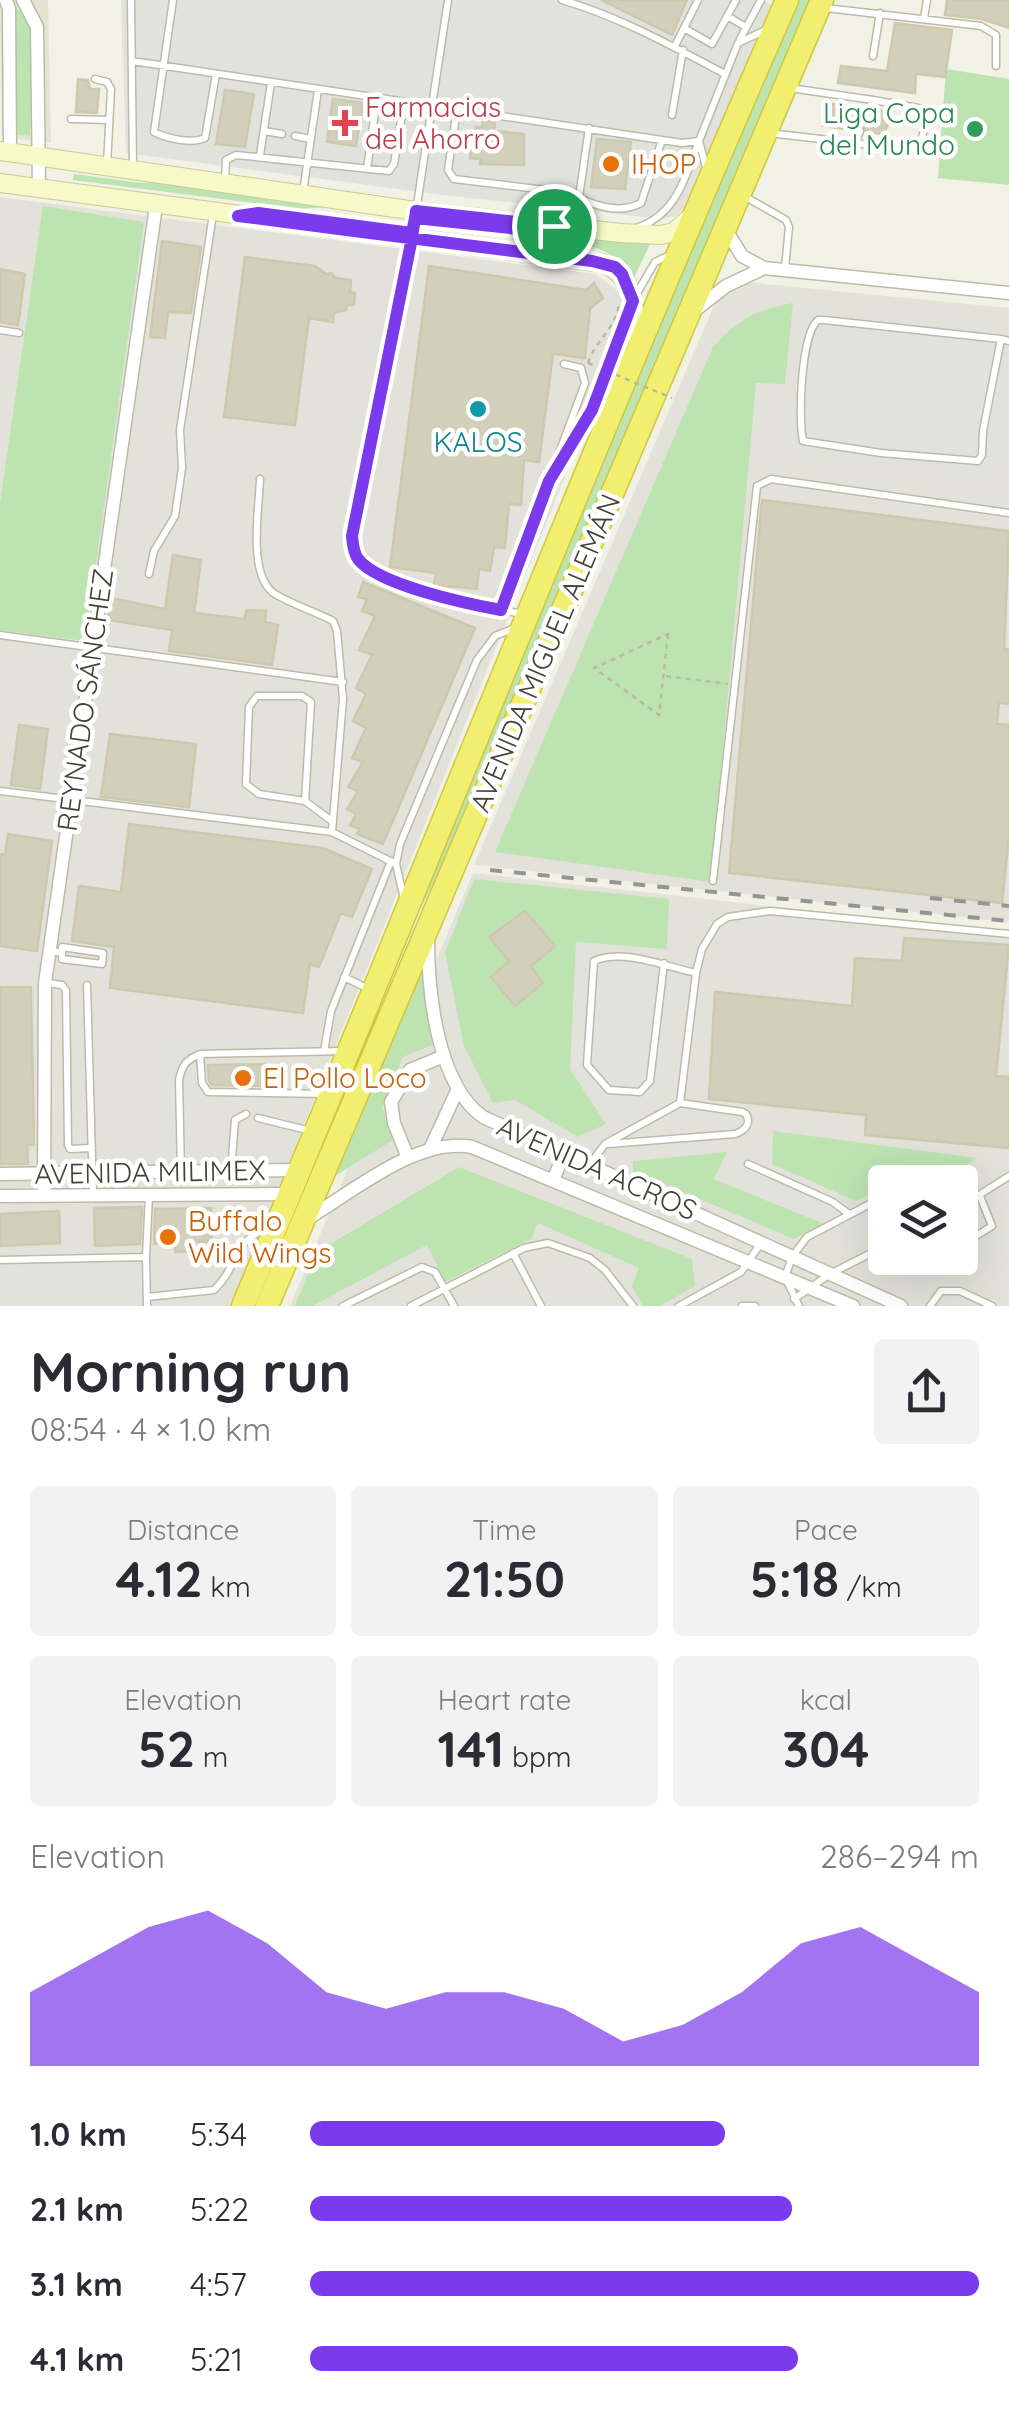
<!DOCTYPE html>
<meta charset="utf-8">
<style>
body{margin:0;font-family:Quicksand,sans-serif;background:#f2f2f3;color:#2b2b33;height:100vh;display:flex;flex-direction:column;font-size:38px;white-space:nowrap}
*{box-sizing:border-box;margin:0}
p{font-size:32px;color:#7c7c81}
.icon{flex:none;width:55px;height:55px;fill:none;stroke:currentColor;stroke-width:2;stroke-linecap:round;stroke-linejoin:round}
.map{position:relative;height:1306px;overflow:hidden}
.sheet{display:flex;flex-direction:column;background:#fff;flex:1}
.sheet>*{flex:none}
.buttons{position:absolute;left:868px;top:1165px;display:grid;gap:20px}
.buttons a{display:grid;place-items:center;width:110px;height:110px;border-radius:10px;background:#fff;box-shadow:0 10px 40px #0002;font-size:50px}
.pin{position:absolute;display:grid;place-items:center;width:85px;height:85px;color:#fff;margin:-42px;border:5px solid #fff;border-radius:50%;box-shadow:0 2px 10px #0007}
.round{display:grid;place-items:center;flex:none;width:105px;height:105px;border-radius:10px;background:#f2f2f3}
.head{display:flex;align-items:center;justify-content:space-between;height:170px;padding:0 30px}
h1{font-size:55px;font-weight:700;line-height:75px}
.stats{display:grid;grid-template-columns:repeat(3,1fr);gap:15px;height:170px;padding:10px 30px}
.stats div{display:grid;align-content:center;border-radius:10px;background:#f2f2f3;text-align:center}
.stats b{font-size:50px;font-weight:700}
.stats small{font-size:28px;font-weight:400}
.stats p{font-size:28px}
.chart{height:280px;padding:20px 30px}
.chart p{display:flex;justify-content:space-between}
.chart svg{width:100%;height:180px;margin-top:10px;fill:#7c3aed;opacity:.7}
ul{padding:0 30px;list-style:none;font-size:32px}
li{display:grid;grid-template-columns:160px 120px 1fr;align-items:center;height:75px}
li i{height:25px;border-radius:12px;background:#7c3aed}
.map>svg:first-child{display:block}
.residential{fill:#e5e4d3}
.industrial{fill:#e3e2da;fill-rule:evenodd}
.green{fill:#bde3b1}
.parking{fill:#e2e2dd}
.building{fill:#d2d0bb;stroke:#ccc9af;stroke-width:2.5}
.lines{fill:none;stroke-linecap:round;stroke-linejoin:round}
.lane-casing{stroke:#bcbba8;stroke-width:9}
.street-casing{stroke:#bcbba8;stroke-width:15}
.secondary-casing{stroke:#c8cb95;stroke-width:20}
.highway-casing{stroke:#d0c740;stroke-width:25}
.path{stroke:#bcba9b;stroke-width:2.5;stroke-dasharray:5 5;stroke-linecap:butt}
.lane{stroke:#fff;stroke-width:6}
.street{stroke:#fff;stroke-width:12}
.secondary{stroke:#f7fac6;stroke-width:18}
.highway{stroke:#f2ee6f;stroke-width:22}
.rail{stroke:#949494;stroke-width:4;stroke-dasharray:12 12;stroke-linecap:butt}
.path-bridge{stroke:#bcba9b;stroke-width:2.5;stroke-dasharray:5 5;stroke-linecap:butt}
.route-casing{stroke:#fff;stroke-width:20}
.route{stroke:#7c3aed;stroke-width:12}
.health-dot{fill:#e0444e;stroke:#fff;stroke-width:4}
.leisure-dot{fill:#2e9e5b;stroke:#fff;stroke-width:4}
.food-dot{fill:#e8710a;stroke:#fff;stroke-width:4}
.culture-dot{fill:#0f9aa8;stroke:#fff;stroke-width:4}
.labels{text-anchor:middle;stroke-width:9;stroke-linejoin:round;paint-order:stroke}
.health-label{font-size:28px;fill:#be3a42;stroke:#fff;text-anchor:start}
.leisure-label{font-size:28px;fill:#27864d;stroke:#fff;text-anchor:end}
.food-label{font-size:28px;fill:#c56008;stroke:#fff;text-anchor:start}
.culture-label{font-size:28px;fill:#0d838f;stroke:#fff}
.street-label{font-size:28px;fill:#434235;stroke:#fff}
</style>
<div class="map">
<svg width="1009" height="1306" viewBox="0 0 1009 1306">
<rect width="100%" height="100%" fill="#f1f1e5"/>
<path class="residential" d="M0,0H48L51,143L2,137Z"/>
<path class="industrial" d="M0,197L595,274L622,294L628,320L231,1306H0Z
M725,280L1009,308V922L474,865Z
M473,873L1009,933V1306H290ZM885,1182H960V1258H885Z"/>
<path class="green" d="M794,0H815L476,798L421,908L472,771Z
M13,9L18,10L31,24L30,136L15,134Z
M946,69L1009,79V185L938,178Z
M74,174L141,183L166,181L380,213L323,207L302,209L73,180Z
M43,206L144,222L85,641L0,630V503Z
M430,222C503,233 578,235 651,242L633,280L619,259L597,248L430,226Z
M793,303L785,384L756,383L711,882L495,852L713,347C736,320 758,309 793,303Z
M474,879L669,899L667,949L576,942L570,1069L606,1124L578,1137L515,1100L493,1103L464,1046L445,952Z
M422,963L434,1044L403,1057L382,1107L393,1140L332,1178Z
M773,1131L977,1158L942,1182H885V1186L856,1201L772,1164Z
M727,1152L714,1179L824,1224L794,1239L633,1171V1161Z
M459,1167L692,1259L695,1286L660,1306H643L632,1286L639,1268L538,1223L531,1239L445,1282L427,1245L312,1306H295L317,1252Z"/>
<path class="parking" d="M121,0H599L672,35L687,0H762L772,5L684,207L677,216L663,219L443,195L126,153Z
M803,312L1009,333L995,472L790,448Z
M580,955L681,965L664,1095L606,1118L575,1067Z
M163,1051H192L194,1168L165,1169Z
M737,1154L855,1208L885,1192V1219L848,1238L834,1223L725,1178Z
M992,1217L1004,1242L914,1290L900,1264L913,1258H960V1233Z
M153,1250L157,1306H0V1258Z"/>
<path class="building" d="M601,0H687L672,35Z
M947,0H1009V28L982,19L945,15Z
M895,23L952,30L945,77L916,74L915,93L838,83L841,66L887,71Z
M78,79L88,80L90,89H99L97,113L76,112Z
M225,90L254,94L245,147L216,144Z
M333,99L363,103L356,146L327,142Z
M832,104L862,108L869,116L876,110L893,112L884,134L867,132L860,124L853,130L823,126Z
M483,121L495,122L494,131L524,134V165L480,164L481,159L470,158L472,138H475L476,127L482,128Z
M597,139L631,142L625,189L591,187Z
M162,241L201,247L191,313L168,312L165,338L150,337Z
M245,257L315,266L326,274L332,273L335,278L351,280L350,292L355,293L354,305H347L346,310L334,313L333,322L309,318L295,425L224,417Z
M429,266L586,290L594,283L603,298L590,309L585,358L553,354L539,462L524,460L521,505L509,504L505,548L494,547L490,571L479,569L477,589L434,585L436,573L390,567Z
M0,269L25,274L18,325L0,322Z
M762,500L1009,531L1004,649L1009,650V704L999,703L997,724L1009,725V835L1002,903L729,873Z
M173,555L201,560L194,613L244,619L247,610L266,611L265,622L278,625L272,665L169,651L172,630L108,620L111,598L165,609Z
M363,582L475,628L383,844L357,834L360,829L350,825L356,814L347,809L358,791L348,787L363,762L352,758L366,728L353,721L366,694L356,688L372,655L359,650L375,616L362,611L367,599L358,597Z
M19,725L48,729L40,789L11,785Z
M110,734L196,744L189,807L101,797Z
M129,824L323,848L372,869L352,917L341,913L319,967L310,964L303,1013L110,988L114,947L72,941L79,886L121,892Z
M8,834L52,841L37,951L0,946V854L5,855Z
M525,911L555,946L531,966L543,983L515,1006L491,977L509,961L489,937Z
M904,938L1009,945L996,1076L1009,1077V1148L865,1135L866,1115L709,1099L715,992L852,1006L855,958L902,961Z
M0,987H31L34,1145H27L28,1164H0Z
M279,1064V1086L212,1085L209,1081L208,1065Z
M142,1207L140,1244L95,1246L94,1208Z
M211,1208L212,1241L198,1242V1251L175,1252V1243L154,1244L155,1209Z
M59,1211L60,1243L0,1246V1214Z"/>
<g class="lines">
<g class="lane-casing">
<path id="lane" d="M131,0L133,169
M173,0L154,132C168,139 192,144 205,138L216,74
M448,0L412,238L352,536C353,544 353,552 358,558C381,588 485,606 522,614
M562,0C620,17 672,46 725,74
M826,8L981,26L996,35V66
M727,16L746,27
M924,18L927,0
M684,28L712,44L736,0
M740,39L761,0
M675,46L698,0
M873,56L880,13
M132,61L682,143L699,141C685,177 677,215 636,228
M95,79L107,82L111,89L107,165
M790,88L873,100L869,109
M457,109L448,170L454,179L572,193C590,205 619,215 641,203L662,140
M672,115L683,50
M71,119L109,120
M264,131L282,134
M769,133L855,143L860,131
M295,136L311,139
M855,143L907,150L920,145L929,110L873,100
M260,155L271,83
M367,169L377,98
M707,171L699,141L738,43L770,28
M225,180L226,160L236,155L389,171L394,164L404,102
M303,192L318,90
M744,196L786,220L789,227L785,268
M579,197L589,128
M636,295L655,262L672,254
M0,330L19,333
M1001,339L983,431L982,455L978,461L881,453L803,441C798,418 801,334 818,320H824L1001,339L1009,341
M556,472L592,410L629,311
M260,479C259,509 247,576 275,594C293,605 314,611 333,621L337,631L343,699L332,832
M149,574L154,551L175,516L182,468L180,430L213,214
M501,610L585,383L581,368L564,364
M0,635L343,682
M0,791L332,832L396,864
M305,801L259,794L246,784L249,707L257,696H302L311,702L305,801L333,822
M713,881L757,486L771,479L1009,513
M404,899L396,864L400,844L477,660L495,636L515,628
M51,951L62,953V959L102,964L103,953L62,947V953
M664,963L650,1081L640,1092L609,1090L587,1065L594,961C624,948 666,967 696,973
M344,977L369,989
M47,983L62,985L66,990L68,1145L70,1149L91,1148
M87,985L93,1193
M324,1051L331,1011L391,861
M200,1054L202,1083L208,1092L326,1094
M258,1118L311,1131
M608,1144L735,1134C744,1131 752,1124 746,1114L742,1112L680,1103
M590,1164L605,1144L680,1103L696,973L702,949L717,924L728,917L770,911L1009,934
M748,1164L833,1202L849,1214
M231,1170L235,1120L246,1114
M181,1172L179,1080C182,1065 186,1060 200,1054L344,1051
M960,1207L1009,1176
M960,1246L992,1226L980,1196
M513,1253L541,1306
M146,1257L147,1306
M900,1258L912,1270L938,1258
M0,1260L146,1257L149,1195
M147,1297L214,1290C240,1265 229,1245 267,1228
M794,1299L830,1274L885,1246
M343,1306L422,1267L435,1272L454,1306
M411,1306L524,1248L548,1243L590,1258L605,1270L633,1306
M679,1306L741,1272L761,1243
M742,1306H755
M799,1306L785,1277L792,1257L807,1237L885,1196
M930,1306L941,1291H960L992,1306"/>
</g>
<g class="street-casing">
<path id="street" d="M6,0L9,9L10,153
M23,0L37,27L39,189
M726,230L742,256L764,268L1009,293
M694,311L726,286L764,268
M428,939C428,993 437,1084 483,1117L901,1306
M431,1147L457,1091
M408,1158L394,1123L391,1102L410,1070L444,1056
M0,1174L300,1170
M553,1180L564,1154
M0,1196L290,1194
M44,1196L45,983L156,206
M307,1219C354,1191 417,1137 472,1147L853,1306"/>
</g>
<g class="secondary-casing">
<path id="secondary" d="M0,151L416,211L621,233L661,235L674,232L692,216
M0,183L602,263C637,275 634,313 638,345"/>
</g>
<g class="highway-casing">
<path id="highway" d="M243,1306C425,871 598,432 787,0
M267,1306L822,0"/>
</g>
<path class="path" d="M588,363C595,341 613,332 619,306
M668,634L659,715L594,668Z
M666,676L728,684"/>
<use href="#lane" class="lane"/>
<use href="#street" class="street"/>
<use href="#secondary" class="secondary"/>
<use href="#highway" class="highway"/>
<path class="rail" d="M490,870L1009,921
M930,898L1009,906"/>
<path class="path-bridge" d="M588,363L672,398"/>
</g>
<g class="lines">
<g class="route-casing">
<path id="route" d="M554,226L528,230L415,218L412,233L258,213L238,216C356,231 474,247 592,261L615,267L622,274L633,301L592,410L549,481L501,610C468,604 378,585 358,559C353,552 353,544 352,536L412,238C413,229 415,220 416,211L554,226"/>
</g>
<use href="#route" class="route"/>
</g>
<path class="health-dot" d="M340 108h10v10h10v10h-10v10h-10v-10h-10v-10h10z"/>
<circle class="leisure-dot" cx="975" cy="129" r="10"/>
<g class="food-dot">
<circle cx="611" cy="164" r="10"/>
<circle cx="243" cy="1078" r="10"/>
<circle cx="168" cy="1237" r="10"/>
</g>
<circle class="culture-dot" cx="478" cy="409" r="10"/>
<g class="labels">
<g class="health-label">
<text x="365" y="117">Farmacias<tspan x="365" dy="32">del Ahorro</tspan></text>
</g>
<g class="leisure-label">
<text x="955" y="123">Liga Copa<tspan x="955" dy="32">del Mundo</tspan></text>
</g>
<g class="food-label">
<text x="631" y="174">IHOP</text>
<text x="263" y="1088">El Pollo Loco</text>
<text x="188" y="1231">Buffalo<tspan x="188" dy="32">Wild Wings</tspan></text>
</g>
<g class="culture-label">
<text x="478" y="452">KALOS</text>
</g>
<g class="street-label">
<text transform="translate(545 653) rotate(-67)" y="10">AVENIDA MIGUEL ALEMÁN</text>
<text transform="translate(85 700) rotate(-82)" y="10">REYNADO SÁNCHEZ</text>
<text transform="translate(597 1168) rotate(24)" y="10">AVENIDA ACROS</text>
<text transform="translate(150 1172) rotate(-1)" y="10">AVENIDA MILIMEX</text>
</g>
</g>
</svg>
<div class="buttons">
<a><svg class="icon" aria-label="layers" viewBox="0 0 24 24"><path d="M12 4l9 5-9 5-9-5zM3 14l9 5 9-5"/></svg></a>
</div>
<div class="pin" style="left:554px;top:226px;background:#1e9e55"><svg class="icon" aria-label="arrive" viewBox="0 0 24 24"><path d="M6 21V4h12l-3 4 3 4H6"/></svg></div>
</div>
<section class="sheet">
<div class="head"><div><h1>Morning run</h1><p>08:54 · 4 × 1.0 km</p></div><a class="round"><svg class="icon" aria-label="share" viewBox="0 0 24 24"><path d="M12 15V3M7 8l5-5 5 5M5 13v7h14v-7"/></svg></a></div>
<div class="stats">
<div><p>Distance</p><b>4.12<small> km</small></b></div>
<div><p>Time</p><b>21:50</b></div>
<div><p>Pace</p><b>5:18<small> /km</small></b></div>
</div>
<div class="stats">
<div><p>Elevation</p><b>52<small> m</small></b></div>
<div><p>Heart rate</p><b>141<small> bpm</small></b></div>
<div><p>kcal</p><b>304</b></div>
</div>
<div class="chart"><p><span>Elevation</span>286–294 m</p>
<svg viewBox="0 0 160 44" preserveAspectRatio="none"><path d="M0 44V26L10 18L20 10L30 6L40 14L50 26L60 30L70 26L80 26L90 30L100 38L110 34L120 26L130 14L140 10L150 18L160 26V44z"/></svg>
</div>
<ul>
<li><b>1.0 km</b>5:34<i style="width:62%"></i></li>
<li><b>2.1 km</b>5:22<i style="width:72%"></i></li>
<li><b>3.1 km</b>4:57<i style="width:100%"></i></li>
<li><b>4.1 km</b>5:21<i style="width:73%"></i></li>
</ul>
</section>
